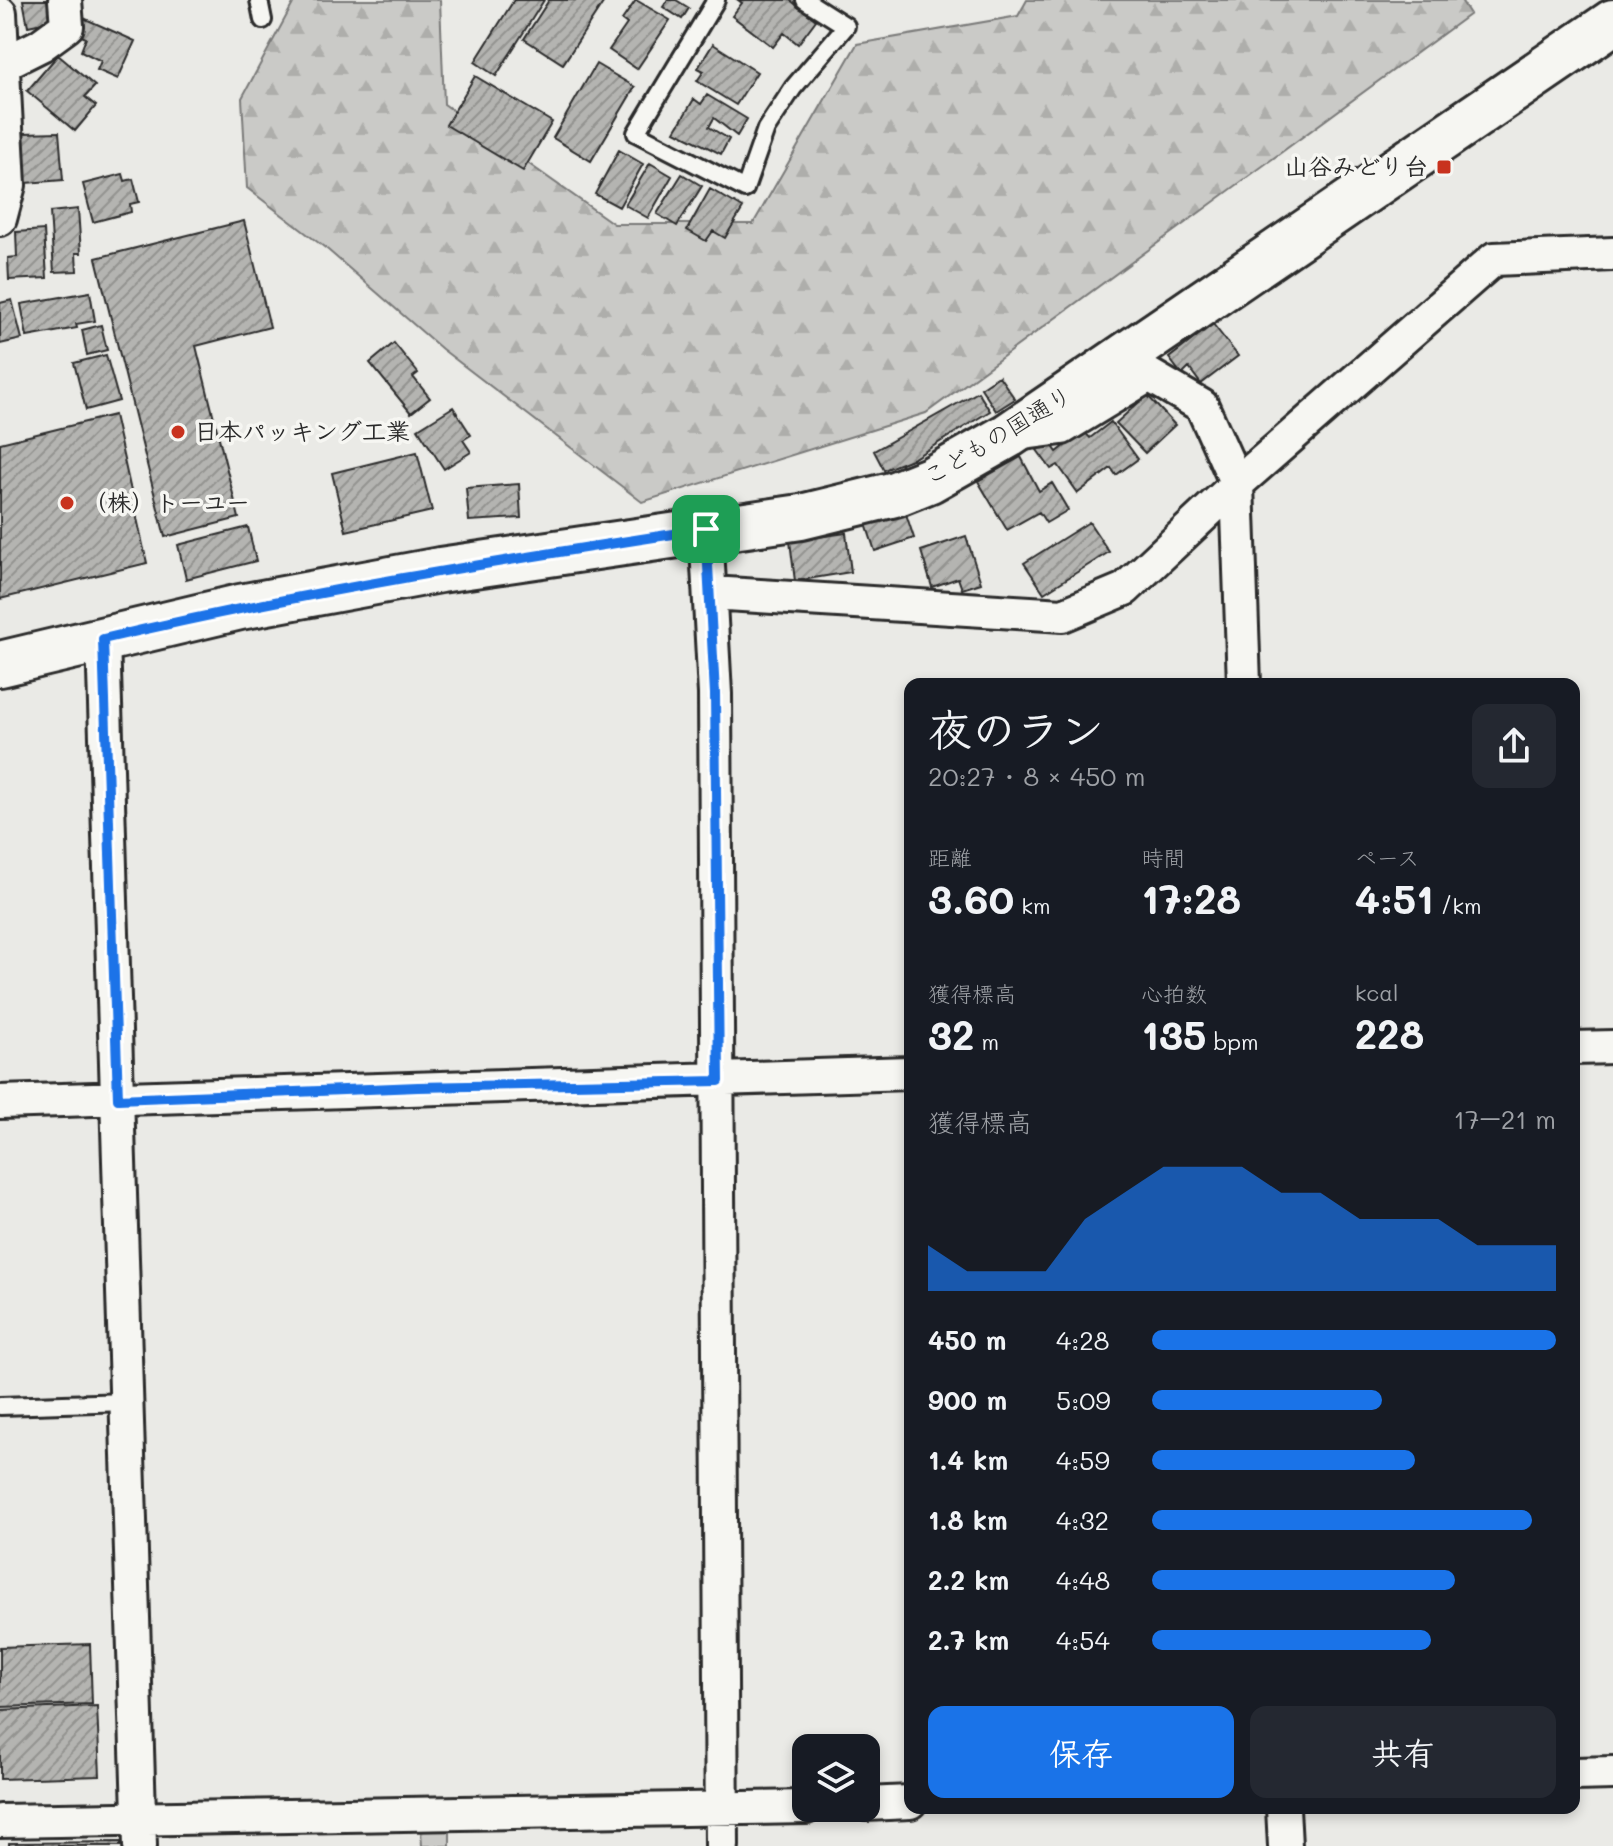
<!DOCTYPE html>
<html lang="ja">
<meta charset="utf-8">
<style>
body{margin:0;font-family:Mali,"Klee One",sans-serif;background:#242831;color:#f1f3f6;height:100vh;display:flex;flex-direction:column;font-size:30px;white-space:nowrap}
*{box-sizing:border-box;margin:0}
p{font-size:26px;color:#9ea1a6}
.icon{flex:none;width:44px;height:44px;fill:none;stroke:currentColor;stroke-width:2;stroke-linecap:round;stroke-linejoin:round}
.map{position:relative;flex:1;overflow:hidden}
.side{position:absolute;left:904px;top:678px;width:676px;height:1136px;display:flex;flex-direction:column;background:#171b24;border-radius:16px;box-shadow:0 4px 12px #0003}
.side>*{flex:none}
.tools{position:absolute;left:792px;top:1734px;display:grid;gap:16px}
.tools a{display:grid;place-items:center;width:88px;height:88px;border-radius:16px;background:#171b24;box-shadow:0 4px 12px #0003;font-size:40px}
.pin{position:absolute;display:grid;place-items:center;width:68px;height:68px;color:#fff;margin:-34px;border-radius:16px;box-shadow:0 4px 12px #0006}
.round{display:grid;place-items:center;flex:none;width:84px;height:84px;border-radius:16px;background:#242831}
.headline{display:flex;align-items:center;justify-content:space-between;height:136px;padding:0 24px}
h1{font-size:44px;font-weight:800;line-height:60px}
.figures{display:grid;grid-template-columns:repeat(3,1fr);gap:12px;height:136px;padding:8px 24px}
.figures div{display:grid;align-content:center}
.figures b{font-size:40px;font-weight:800}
.figures small{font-size:22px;font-weight:400}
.figures p{font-size:22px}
.chart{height:224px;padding:16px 24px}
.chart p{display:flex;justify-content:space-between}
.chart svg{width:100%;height:144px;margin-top:8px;fill:#1a73e8;opacity:.7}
.action{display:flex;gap:16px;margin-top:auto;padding:16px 24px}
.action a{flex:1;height:92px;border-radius:16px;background:#1a73e8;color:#fff;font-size:32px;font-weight:800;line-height:92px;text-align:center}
.action a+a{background:#242831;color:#f1f3f6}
ul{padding:0 24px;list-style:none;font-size:26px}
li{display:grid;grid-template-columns:128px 96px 1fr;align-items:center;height:60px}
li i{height:20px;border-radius:10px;background:#1a73e8}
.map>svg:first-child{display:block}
.grass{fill:url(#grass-tufts);stroke:#7a7a79;stroke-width:2}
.forest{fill:url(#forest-firs);stroke:#7a7a79;stroke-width:2}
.building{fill:url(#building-hatch);stroke:#2b2b2b;stroke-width:2}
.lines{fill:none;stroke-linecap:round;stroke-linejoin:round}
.service-casing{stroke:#2b2b2b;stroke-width:22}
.minor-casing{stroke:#2b2b2b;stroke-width:38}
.secondary-casing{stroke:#2b2b2b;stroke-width:50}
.service{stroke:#f6f6f2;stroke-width:16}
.minor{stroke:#f6f6f2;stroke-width:32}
.secondary{stroke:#f6f6f2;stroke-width:44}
.route-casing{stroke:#fff;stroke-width:16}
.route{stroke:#1a73e8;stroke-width:10}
.poi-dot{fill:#c8321e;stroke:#f6f6f2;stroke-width:3}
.labels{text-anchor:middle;stroke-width:7;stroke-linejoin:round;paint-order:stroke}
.poi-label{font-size:24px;font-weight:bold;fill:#2b2b2b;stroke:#f6f6f2;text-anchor:start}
.street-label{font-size:24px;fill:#2b2b2b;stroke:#f6f6f2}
</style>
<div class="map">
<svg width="1613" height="1846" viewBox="0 0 1613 1846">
<defs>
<pattern id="grass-tufts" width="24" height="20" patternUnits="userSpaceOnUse" patternTransform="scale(2)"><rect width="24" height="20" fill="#cacac7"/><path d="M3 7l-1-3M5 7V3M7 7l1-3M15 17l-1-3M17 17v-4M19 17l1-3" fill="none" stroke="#aeaeab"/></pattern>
<pattern id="forest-firs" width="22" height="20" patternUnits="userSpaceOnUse" patternTransform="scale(2)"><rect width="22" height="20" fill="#cacac7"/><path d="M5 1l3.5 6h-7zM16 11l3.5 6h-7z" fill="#aeaeab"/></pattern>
<pattern id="building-hatch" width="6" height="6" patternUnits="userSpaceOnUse" patternTransform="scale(2)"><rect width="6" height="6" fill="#b4b4b1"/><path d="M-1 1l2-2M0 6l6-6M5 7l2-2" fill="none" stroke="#939390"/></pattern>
</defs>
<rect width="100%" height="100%" fill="#eaeae6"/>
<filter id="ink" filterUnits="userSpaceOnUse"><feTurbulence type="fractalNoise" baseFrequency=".0125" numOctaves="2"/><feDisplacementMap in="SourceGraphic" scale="16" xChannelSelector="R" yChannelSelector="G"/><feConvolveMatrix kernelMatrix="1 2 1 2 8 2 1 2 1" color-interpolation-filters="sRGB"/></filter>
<g filter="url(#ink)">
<path class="grass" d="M450,1829V1846H422L421,1830Z"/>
<path class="forest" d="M295,0H440L444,104L614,224H753L857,44L1018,16L1027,0H1461L1470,14L926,413L642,502L442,349L328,250L247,188L242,98Z"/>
<path class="building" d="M23,0H48L52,21L28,26Z
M514,0H544L496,76L475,62Z
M549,0H605L563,64L524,39Z
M636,0L670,20L637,69L609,50L627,24L622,20Z
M668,0H676L689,8L682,19L663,7Z
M738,0H790L816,20L798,44L784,33L773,47L732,16L742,3Z
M79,16L135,41L118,79L97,70L101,61L81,51L86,38L72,32Z
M713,44L757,72L736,105L697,81L704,71L698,68Z
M58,55L95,86L85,97L96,106L75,131L27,91Z
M596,64L635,87L591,161L553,138Z
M475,76L552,122L523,171L446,125Z
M707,95L747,119L737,136L714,118L709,127L729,139L721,154L675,131L694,99L701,104Z
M59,132L63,180L26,183L23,133Z
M619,150L643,164L619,207L595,194Z
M650,163L672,176L648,218L625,205Z
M123,174L125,181L133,179L139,202L130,204L131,212L93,222L83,184Z
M682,174L702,186L677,226L657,214Z
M710,189L743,208L725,238L713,231L706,241L687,230Z
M78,209L81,253H76L77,271L54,272L50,212Z
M244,221L270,327L196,346L239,518L165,537L96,258Z
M44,230L47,278L9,280L8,258L17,257L16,232Z
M90,292L95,321L76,324L77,328L27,337L21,304Z
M12,300L22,339L0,344V303Z
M1213,324L1238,356L1201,384L1189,368L1182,375L1169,358Z
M101,325L107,350L87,355L82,330Z
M394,343L418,373L413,377L430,398L411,413L370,363Z
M106,355L119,401L86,410L74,363Z
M999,376L1015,399L996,411L981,388Z
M978,392L990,411L914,458L884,470L874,451Z
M1147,395L1175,425L1145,453L1116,423Z
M453,407L471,435L463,440L471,452L444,469L418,429Z
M114,415L147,563L0,599V443Z
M1111,422L1138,459L1116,475L1111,468L1078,493L1058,465L1051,469L1037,450L1049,441L1057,452L1084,431L1090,438Z
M417,452L432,511L346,531L332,473Z
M1021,457L1039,491L1052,483L1068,510L1046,523L1039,512L1007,530L978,481Z
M519,484L521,518L469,521L466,488Z
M905,511L914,538L875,551L866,524Z
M1089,522L1109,552L1044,593L1024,563Z
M248,527L256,561L186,579L178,545Z
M846,533L851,572L795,581L790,541Z
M966,536L981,583L962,589L958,578L932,587L921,551Z
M90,1644L92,1704L0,1707V1647Z
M97,1706L100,1776L0,1779V1710Z
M121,1842V1846H9V1843Z"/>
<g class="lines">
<g class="service-casing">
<path id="service" d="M259,0L263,20
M716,0L636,133L745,189L766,129L793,88L846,26L805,0
M0,1406L127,1402"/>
</g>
<g class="minor-casing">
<path id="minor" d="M0,13L9,185L0,219
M5,63L41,45L67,26L65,0
M1016,434L1062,428L1149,375L1202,406L1237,484L1244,684
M706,529L715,694L722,1846
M711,593L1063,615L1125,589L1237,484L1494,259L1613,254
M103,639L140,1846
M1574,1048L1613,1047
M0,1102L910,1073
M1574,1774L1613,1773
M866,1804L910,1802
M1283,1808L1285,1846
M0,1821L806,1807"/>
</g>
<g class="secondary-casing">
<path id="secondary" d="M0,664L240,607L440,570L801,517L895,494L930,480L1009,435L1613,22"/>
</g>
<use href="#service" class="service"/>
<use href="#minor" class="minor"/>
<use href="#secondary" class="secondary"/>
</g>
</g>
<g class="lines" filter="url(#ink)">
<g class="route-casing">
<path id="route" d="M706,529L715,694L719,1081L418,1087L118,1099L103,639C302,592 504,560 706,529Z"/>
</g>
<use href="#route" class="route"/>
</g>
<g class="poi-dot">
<rect x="1436" y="159" width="16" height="16" rx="4"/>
<circle cx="178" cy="432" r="8"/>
<circle cx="67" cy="503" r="8"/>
</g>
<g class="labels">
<g class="poi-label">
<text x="1428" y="175" text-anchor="end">山谷みどり台</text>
<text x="194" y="440">日本パッキング工業</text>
<text x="83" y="511">（株）トーユー</text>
</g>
<g class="street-label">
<text transform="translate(998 436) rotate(-31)" y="8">こどもの国通り</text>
</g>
</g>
</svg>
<div class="tools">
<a><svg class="icon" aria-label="layers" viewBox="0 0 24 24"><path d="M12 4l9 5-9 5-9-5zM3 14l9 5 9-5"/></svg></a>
</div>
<div class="pin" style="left:706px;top:529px;background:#1e9e55"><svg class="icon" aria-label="arrive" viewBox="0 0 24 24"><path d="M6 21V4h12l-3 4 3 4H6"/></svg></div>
<section class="side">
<div class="headline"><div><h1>夜のラン</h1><p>20:27 · 8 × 450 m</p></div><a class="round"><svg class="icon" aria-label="share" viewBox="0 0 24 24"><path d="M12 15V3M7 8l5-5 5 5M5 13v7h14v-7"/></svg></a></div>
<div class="figures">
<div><p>距離</p><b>3.60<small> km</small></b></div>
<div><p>時間</p><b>17:28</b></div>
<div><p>ペース</p><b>4:51<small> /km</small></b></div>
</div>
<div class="figures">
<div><p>獲得標高</p><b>32<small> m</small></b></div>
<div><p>心拍数</p><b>135<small> bpm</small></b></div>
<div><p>kcal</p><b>228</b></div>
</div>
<div class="chart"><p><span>獲得標高</span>17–21 m</p>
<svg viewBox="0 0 160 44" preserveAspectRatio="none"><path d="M0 44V30L10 38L20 38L30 38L40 22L50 14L60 6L70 6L80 6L90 14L100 14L110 22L120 22L130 22L140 30L150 30L160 30V44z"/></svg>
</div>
<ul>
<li><b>450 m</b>4:28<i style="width:100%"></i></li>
<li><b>900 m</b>5:09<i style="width:57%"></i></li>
<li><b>1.4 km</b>4:59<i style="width:65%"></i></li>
<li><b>1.8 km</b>4:32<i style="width:94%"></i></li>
<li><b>2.2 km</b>4:48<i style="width:75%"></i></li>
<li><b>2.7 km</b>4:54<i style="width:69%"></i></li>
</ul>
<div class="action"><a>保存</a><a>共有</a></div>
</section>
</div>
